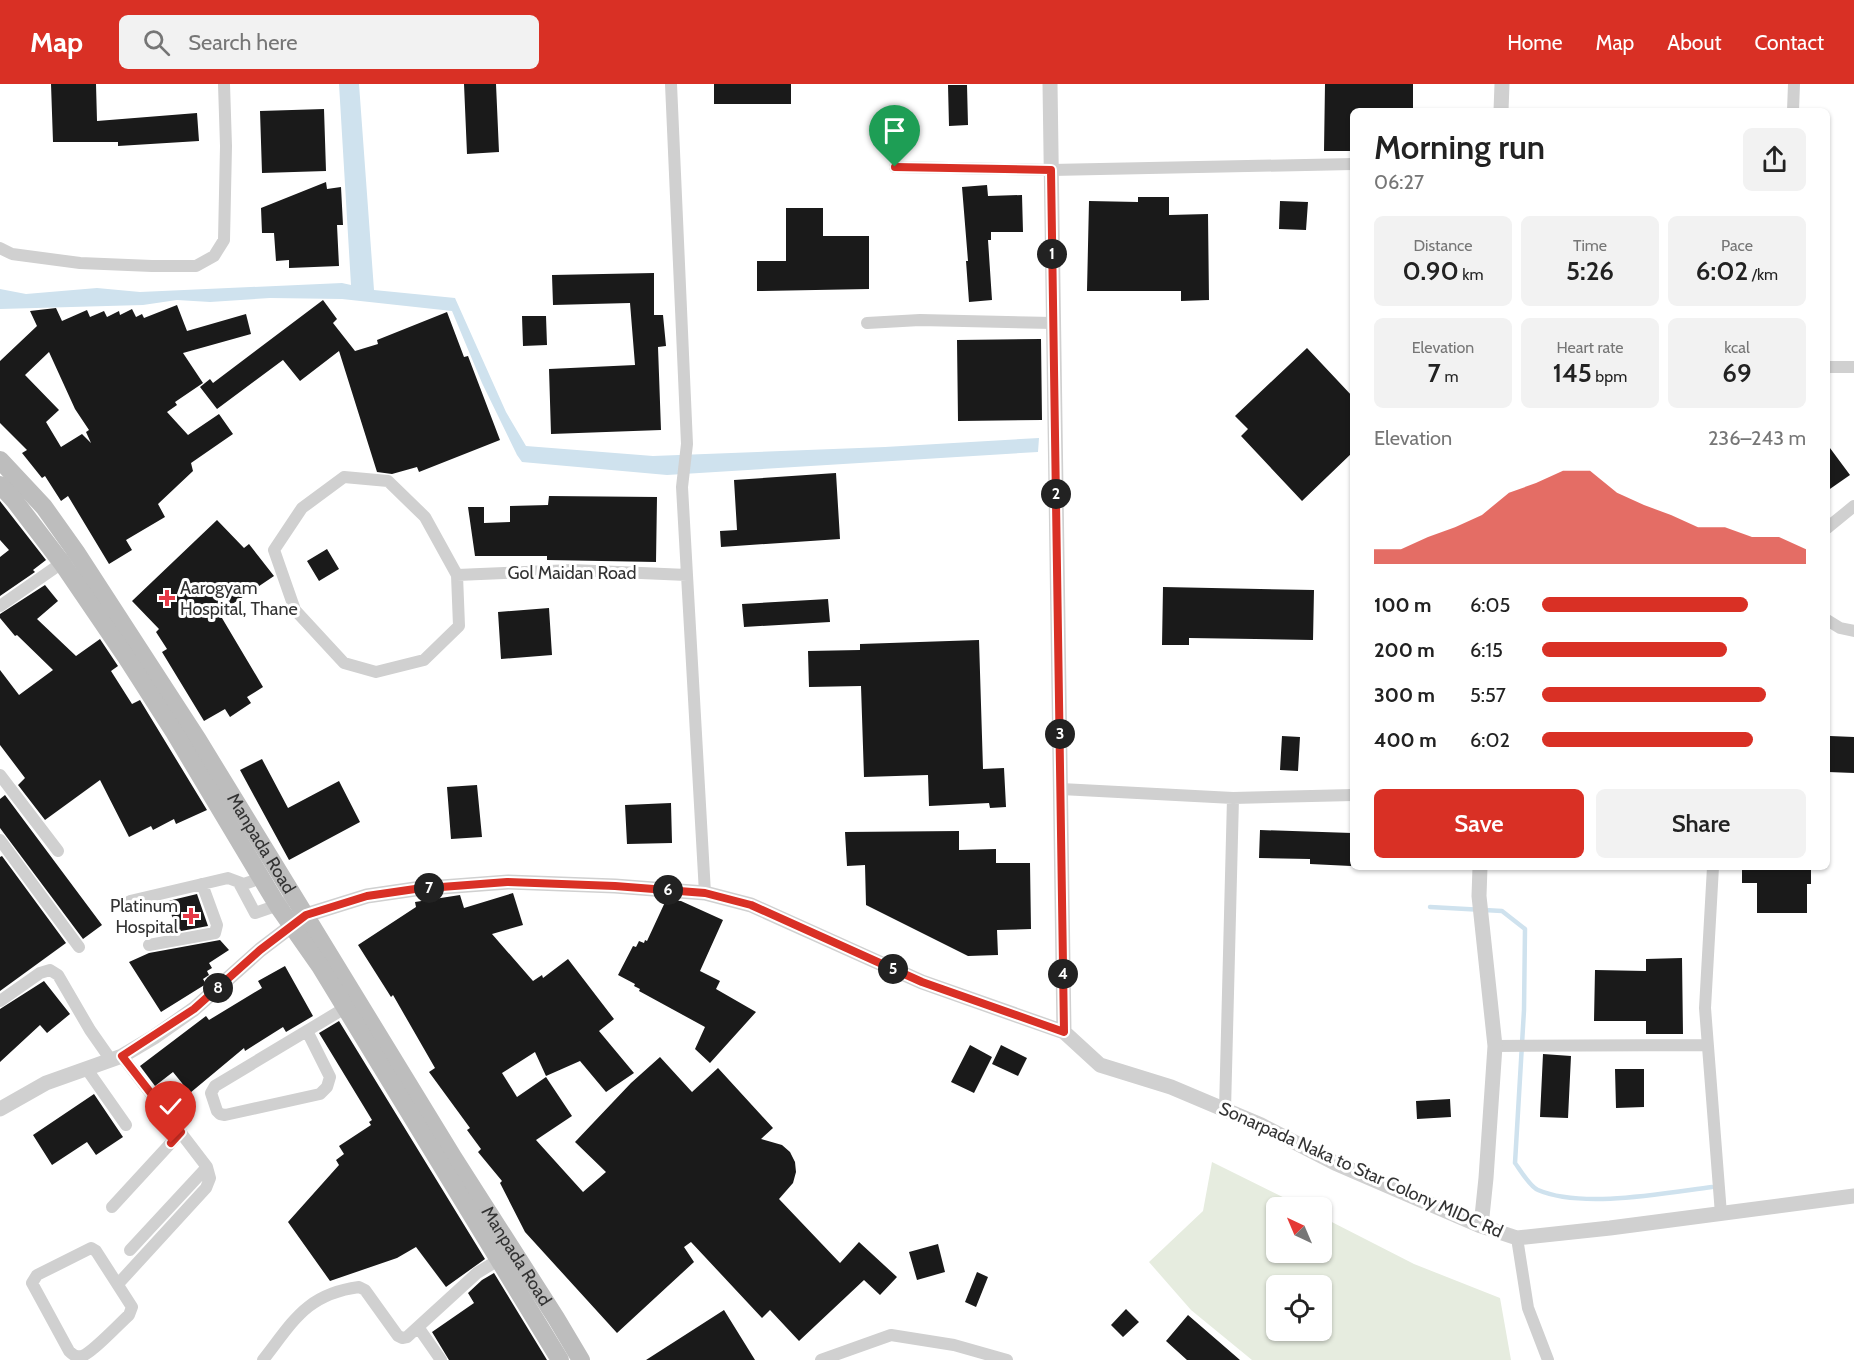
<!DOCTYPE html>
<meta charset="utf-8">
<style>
body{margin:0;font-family:Cabin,sans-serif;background:#f2f2f2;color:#222;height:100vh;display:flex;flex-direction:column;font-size:22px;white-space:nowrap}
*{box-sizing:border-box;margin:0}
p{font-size:20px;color:#767676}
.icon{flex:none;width:33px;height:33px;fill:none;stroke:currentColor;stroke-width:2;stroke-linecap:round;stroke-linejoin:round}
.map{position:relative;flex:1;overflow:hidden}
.side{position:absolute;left:1350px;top:24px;width:480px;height:762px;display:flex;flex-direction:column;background:#fff;border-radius:9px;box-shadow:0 2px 4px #0004}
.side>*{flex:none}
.needle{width:39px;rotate:316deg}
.buttons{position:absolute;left:1266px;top:1113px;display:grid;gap:12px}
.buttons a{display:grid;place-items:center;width:66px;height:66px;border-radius:9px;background:#fff;box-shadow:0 2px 4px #0004;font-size:30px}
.pin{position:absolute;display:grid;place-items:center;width:51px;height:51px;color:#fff;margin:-62px -26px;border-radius:50% 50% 50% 0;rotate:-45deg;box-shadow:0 0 6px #0007}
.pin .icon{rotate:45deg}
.km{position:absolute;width:30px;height:30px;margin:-15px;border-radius:50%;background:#222;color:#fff;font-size:16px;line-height:30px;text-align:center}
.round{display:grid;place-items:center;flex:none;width:63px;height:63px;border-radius:9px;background:#f2f2f2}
.head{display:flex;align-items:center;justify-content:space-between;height:102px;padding:0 24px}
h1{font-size:33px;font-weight:600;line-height:45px}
.stats{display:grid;grid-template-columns:repeat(3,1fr);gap:9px;height:102px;padding:6px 24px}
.stats div{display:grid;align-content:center;border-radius:9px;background:#f2f2f2;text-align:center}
.stats b{font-size:26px;font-weight:600}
.stats small{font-size:16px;font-weight:400}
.stats p{font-size:16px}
.chart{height:168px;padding:12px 24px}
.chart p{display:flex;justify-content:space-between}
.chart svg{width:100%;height:108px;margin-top:6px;fill:#d93025;opacity:.7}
.button{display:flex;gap:12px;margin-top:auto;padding:12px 24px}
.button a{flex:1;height:69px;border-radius:9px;background:#d93025;color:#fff;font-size:24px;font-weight:600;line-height:69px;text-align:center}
.button a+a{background:#f2f2f2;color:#222}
ul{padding:0 24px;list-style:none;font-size:20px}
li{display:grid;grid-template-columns:96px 72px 1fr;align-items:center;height:45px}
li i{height:15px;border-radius:8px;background:#d93025}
header{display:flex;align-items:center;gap:36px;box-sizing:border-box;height:84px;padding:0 30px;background:#d93025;color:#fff}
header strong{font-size:28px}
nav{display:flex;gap:33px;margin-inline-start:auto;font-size:21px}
.search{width:420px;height:54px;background:#f2f2f2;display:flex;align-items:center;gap:15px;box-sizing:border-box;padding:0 21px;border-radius:9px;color:#767676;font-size:22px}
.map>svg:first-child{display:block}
.green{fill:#e6ecdf;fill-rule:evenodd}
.water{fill:#cfe2ee}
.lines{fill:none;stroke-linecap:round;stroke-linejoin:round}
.stream{stroke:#cfe2ee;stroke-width:4.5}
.building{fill:#1a1a1a;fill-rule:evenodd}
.minor{stroke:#d0d0d0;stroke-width:12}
.tertiary{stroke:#d0d0d0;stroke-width:15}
.secondary{stroke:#bdbdbd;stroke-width:18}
.route-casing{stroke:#fff;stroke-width:12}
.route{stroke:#d93025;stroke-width:8}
.poi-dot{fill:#e63946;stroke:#fff;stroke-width:2}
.labels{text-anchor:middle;stroke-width:6;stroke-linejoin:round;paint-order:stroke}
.street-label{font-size:18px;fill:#333;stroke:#fff}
.poi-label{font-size:18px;fill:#333;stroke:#fff;text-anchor:start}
</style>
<header>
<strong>Map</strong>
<div class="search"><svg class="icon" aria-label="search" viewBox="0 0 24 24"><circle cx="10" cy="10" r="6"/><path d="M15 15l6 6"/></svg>Search here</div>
<nav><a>Home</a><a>Map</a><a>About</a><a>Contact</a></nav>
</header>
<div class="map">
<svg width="1854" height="1276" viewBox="0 0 1854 1276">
<rect width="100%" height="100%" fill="#fff"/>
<path class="green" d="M1212,1078L1303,1123L1276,1124V1168H1322V1133L1414,1180L1500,1214L1511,1276H1252L1191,1226L1149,1178L1203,1127ZM1276,1202H1322V1246H1276Z"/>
<path class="water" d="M339,0H359L374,206L455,214L506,328L526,362L653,372L885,363L1039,354L1038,368L667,391L522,378L517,371L482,299L452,227L342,215L270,214L210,218L177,216L143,221L0,225V205L26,210L97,204L140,208L342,199L351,201Z"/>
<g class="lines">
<path class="stream" d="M1430,823L1502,827L1525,845L1524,926L1515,1079C1521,1087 1530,1103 1538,1106C1582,1125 1665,1109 1712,1103"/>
</g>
<path class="building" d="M51,0H96L97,37L197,29L199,57L118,62V58H53Z
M464,0H496L499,68L467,70Z
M714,0H791V20H714Z
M1325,0H1413V27H1353V67H1324Z
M948,1H967L968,41L949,42Z
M324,25L326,87L262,89L260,27Z
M326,98L327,105L341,103L343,141H337L339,182L289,184V176L276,177L274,149H262L261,124Z
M987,101L988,112L1022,111L1023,148H991V156H988L992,216L969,218L966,177H968L962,103Z
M1138,113H1169V131L1208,130L1209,216L1181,217V207H1087L1089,117L1138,118Z
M1280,117L1308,118L1306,146L1279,145Z
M786,124H823V152H869V205L757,207V177H786Z
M654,189V231H663L666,262L658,263L661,346L551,350L549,285L635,281L630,219L553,221L552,191Z
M323,216L337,235L333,239L355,267L378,260L377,256L447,228L464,273L468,272L500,356L419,388L417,383L392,390L377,388L339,267L300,297L283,276L217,325L200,303L210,295L213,299Z
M177,221L187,247L246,230L251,250L183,269L203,299L175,318L177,321L167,328L188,351L219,330L233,350L191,379L193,387L158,420L165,433L126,456L132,466L109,480L68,412L61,417L45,392L42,394L22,369L27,366L0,339V277L37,242L30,227L56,224L62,237L87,226L90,233L104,227L107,233L119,227L120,231L132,225L136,233L142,230L144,234ZM49,268L75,325L89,346L86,348L91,359L82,350L61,363L46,338L59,326L25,291Z
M522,232H546L547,261L523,262Z
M1041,255L1042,336L958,337L957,256Z
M1307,264L1353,313V368L1302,417L1241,352L1248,345L1235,332Z
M1827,360L1850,391L1827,407Z
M836,389L840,455L721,463L720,447L737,446L734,396Z
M549,412L657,413L656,478L547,476V472H475L468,423H484V439L510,438V422L548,421Z
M0,417L46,476L33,486L35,488L0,512V473L9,466L0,456Z
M217,436L244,464L249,460L274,492L219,529L263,603L247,613L251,619L230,633L225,625L204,637L162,568L167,565L156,548L159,545L132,517Z
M327,465L339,485L319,497L307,477Z
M45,501L58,517L37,535L76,572L100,555L118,582L111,587L132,620L140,616L207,726L176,740L174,735L153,746L151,742L129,753L100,696L45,736L18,701L25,694L0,661V586L19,611L53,586L17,551L15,552L0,534V530Z
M1163,503L1314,506L1313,556L1189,554V561H1162Z
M828,515L830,538L744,543L742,520Z
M549,524L552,571L501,575L498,528Z
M979,556L983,685L1004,684L1006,723L990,724L989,719L929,722L928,691L864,693L861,602L809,603L808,567L860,566V560Z
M1282,652L1300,653L1298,687L1280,686Z
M1830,652L1854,653V689L1828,688Z
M262,675L288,724L339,697L360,738L289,776L240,686Z
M477,701L482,753L451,755L447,703Z
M5,711L102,841L83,855L0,744V715Z
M671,719L672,759L627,760L625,721Z
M1260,746L1352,749L1351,782L1310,780V775L1259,774Z
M959,747V766L996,765V779H1030L1031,845L997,846L998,871L968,872L866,821L865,781L847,782L845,748Z
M2,772L66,859L0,907V773Z
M1742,783H1811V800H1807V829H1757V799H1742Z
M513,809L523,841L492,850L533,897L542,891L543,894L568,875L614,935L599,947L634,989L606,1008L580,977L546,992L535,968L502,989L517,1013L546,993L572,1032L536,1056L583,1108L606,1088L575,1058L631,999L660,973L692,1008L718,984L773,1044L761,1055L782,1061L790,1068L795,1078L796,1088L793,1099L779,1115L840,1179L859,1158L897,1193L880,1211L864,1196L799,1257L770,1226L762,1234L691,1158L684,1163L694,1178L617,1249L525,1148L500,1099L502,1097L478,1068L481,1065L467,1046L470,1044L429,988L435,984L393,911L391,913L358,861L416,823L415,818L460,811L464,824Z
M197,810L208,842L176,848L168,817Z
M666,816L681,817L723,836L700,887L720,897L716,905L756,928L710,979L695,965L705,943L639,907L640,905L634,902L635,900L618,891L633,862L636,863L639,857L644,859L645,856L647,857Z
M220,856L229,866L209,879L212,884L207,887L209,891L203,895L206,900L161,928L129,878L149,869Z
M1682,874L1683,950H1646V937H1594L1595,886L1646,887V875Z
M285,882L313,932L286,948L283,943L245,967L244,964L190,1009L173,988L155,1002L140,982L206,932L209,936L262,904L258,897Z
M44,897L70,930L47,949L40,941L0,978V925Z
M339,937L485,1175L446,1203L416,1163L397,1174L330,1197L288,1138L339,1081L336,1076L344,1070L339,1062L371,1041L369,1038L372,1036L319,949Z
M970,961L992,973L974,1009L951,998Z
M1001,961L1027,974L1018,992L992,980Z
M1543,970L1571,972L1568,1034L1540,1033Z
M1615,985H1644V1023L1616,1024Z
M94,1010L123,1053L96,1071L87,1058L52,1081L33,1051Z
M1450,1015L1451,1033L1417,1035L1416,1017Z
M938,1160L945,1188L917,1196L909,1168Z
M977,1188L988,1193L976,1223L965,1218Z
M494,1189L547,1276H449L432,1248L474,1219L468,1209L482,1196Z
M1126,1225L1139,1238L1123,1253L1111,1241Z
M724,1226L755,1276H646Z
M1188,1231L1240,1276H1187L1166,1257Z"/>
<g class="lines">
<path class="minor" d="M671,0L687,360L682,403L705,809
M1793,27L1794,0
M895,83L1051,86L1353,80
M0,164L12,170L80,179L152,182H196L214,172L224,156L226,62L224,0
M867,239L920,236L1053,239
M1827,283H1854
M1827,444L1854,422
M457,491L459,542L424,576L376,588L344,579L295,526L274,466L302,424L344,393L388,397L425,433L457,491L572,486L687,491
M0,522L66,476
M1827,536L1840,544L1854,547
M0,691L58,767
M1061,705L1233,714L1225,1026
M1233,714L1353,711
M0,756L79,863
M1713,783L1705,924L1721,1130
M239,799L255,829L284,819
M130,817L228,794L244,800L261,794
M149,861L215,849L217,841L202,800
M0,917L40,889L50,886L58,891L90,946L111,976
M307,947L330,993L327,1003L320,1010L225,1031L220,1030L217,1027L211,1009L215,1002L345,924
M1495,962L1708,961
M86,984L126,1041
M112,1123L181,1048
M1517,1154L1528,1224L1548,1276
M91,1164L96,1167L132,1223L129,1231C119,1240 92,1269 82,1272C76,1273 73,1271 69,1267L32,1199L37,1191Z
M130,1166L207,1083
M118,1200L206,1104L210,1094L207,1083L122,972
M418,1243L441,1276
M263,1276C293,1238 306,1210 359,1203L365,1206L398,1252L402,1254L407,1253L477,1189L505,1172
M821,1276L891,1251L954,1261L1007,1276"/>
<path class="tertiary" d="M1050,0L1064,948
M1501,27L1502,0
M1480,783L1479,812L1495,962L1486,1094L1481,1142
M0,1025L46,999L122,972L154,953L194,925L260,866L306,831L367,812L415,805L508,798L615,802L705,809L751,821L922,898L1064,948L1100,981L1171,1003L1261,1041L1335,1079L1481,1142L1517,1154L1610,1144L1854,1112"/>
<g class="secondary">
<path id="s1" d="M0,376L44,423L76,468L198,656L453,1073L556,1234L581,1276"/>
<path d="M0,401L14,416L62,479L126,573L174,648L278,822L320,882L560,1276"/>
</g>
</g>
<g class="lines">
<g class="route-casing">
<path id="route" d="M171,1059L181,1048L122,972L194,925L260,866L306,831L367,812L415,805L507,798L615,802L705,809L751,821L922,898L1064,948L1051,86L895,83"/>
</g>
<use href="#route" class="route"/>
</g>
<g class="poi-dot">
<path d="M164 505h6v6h6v6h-6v6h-6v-6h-6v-6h6z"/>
<path d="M188 823h6v6h6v6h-6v6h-6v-6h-6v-6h6z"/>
</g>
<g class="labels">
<g class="street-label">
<text x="572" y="495">Gol Maidan Road</text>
<text dy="6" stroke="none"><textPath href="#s1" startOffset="465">Manpada Road</textPath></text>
<text transform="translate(1361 1086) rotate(24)" y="6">Sonarpada Naka to Star Colony MIDC Rd</text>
<text dy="6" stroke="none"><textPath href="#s1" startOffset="950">Manpada Road</textPath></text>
</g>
<g class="poi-label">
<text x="180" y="510">Aarogyam<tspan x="180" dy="21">Hospital, Thane</tspan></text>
<text x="178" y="828" text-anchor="end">Platinum<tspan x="178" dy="21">Hospital</tspan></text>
</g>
</g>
</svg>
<div class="buttons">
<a><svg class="needle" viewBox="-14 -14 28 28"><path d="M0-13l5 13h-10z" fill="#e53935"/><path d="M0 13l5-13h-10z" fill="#767676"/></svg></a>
<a><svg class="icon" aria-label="locate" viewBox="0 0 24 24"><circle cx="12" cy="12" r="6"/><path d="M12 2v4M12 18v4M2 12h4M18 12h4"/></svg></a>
</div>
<div class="pin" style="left:895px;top:83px;background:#1e9e55"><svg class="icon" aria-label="arrive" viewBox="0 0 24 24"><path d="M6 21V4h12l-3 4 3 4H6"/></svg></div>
<div class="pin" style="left:171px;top:1059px;background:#d93025"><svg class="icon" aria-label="check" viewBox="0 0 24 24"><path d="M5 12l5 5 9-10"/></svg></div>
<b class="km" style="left:1052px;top:170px">1</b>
<b class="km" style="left:1056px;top:410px">2</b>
<b class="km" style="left:1060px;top:650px">3</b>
<b class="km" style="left:1063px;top:890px">4</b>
<b class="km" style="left:893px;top:885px">5</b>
<b class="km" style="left:668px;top:806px">6</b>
<b class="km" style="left:429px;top:804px">7</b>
<b class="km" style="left:218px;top:904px">8</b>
<section class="side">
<div class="head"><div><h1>Morning run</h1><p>06:27</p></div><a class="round"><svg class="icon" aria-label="share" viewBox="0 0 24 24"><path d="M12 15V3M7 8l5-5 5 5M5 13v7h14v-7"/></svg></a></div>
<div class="stats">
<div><p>Distance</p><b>0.90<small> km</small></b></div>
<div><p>Time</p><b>5:26</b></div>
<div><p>Pace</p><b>6:02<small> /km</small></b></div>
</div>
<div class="stats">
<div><p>Elevation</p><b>7<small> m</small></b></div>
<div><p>Heart rate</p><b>145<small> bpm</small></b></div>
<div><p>kcal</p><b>69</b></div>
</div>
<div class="chart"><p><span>Elevation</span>236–243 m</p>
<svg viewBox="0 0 160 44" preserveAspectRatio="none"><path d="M0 44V38L10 38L20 33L30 29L40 24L50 15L60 11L70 6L80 6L90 15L100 20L110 24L120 29L130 29L140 33L150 33L160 38V44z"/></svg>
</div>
<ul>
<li><b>100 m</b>6:05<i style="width:78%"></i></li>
<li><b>200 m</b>6:15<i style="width:70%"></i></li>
<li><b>300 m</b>5:57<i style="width:85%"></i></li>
<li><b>400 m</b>6:02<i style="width:80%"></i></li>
</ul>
<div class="button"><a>Save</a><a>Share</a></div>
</section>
</div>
